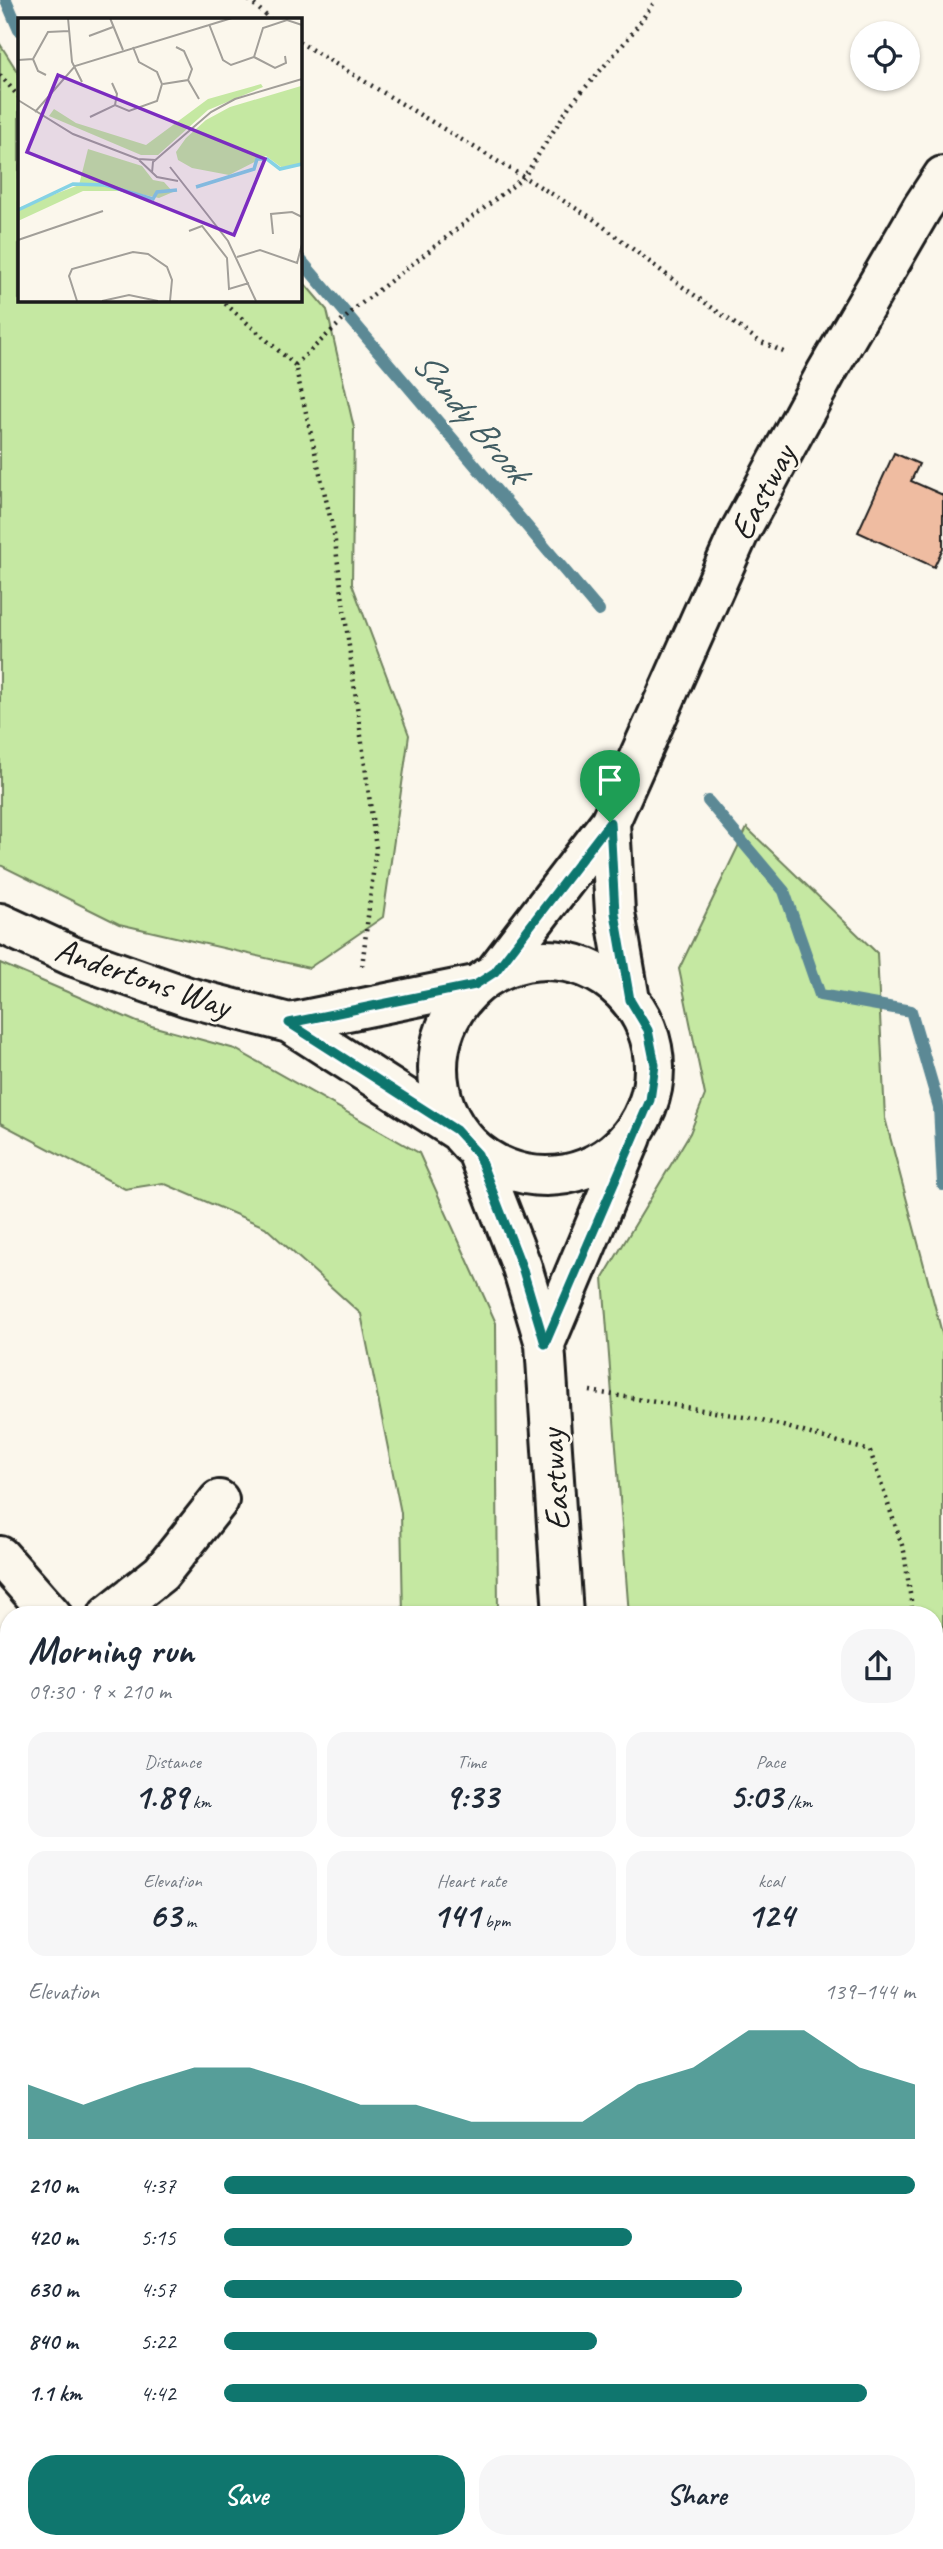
<!DOCTYPE html>
<meta charset="utf-8">
<style>
body{margin:0;font-family:Caveat,sans-serif;background:#f6f6f7;color:#1f2937;height:100vh;display:flex;flex-direction:column;font-size:26px;white-space:nowrap}
*{box-sizing:border-box;margin:0}
p{font-size:23px;color:#747a83}
.icon{flex:none;width:38px;height:38px;fill:none;stroke:currentColor;stroke-width:2;stroke-linecap:round;stroke-linejoin:round}
.map{position:relative;flex:1;overflow:hidden}
.side{position:absolute;left:0px;top:1606px;width:943px;height:943px;display:flex;flex-direction:column;background:#fff;border-radius:28px 28px 0 0;box-shadow:0 2px 5px #0004}
.side>*{flex:none}
.buttons{position:absolute;left:850px;top:21px;display:grid;gap:14px}
.buttons a{display:grid;place-items:center;width:70px;height:70px;border-radius:50%;background:#fff;box-shadow:0 2px 5px #0004;font-size:35px}
.pin{position:absolute;display:grid;place-items:center;width:60px;height:60px;color:#fff;margin:-72px -30px;border-radius:50% 50% 50% 0;rotate:-45deg;box-shadow:0 0 7px #0007}
.pin .icon{rotate:45deg}
.round{display:grid;place-items:center;flex:none;width:74px;height:74px;border-radius:28px;background:#f6f6f7}
.overview{display:flex;align-items:center;justify-content:space-between;height:119px;padding:0 28px}
h1{font-size:38px;font-weight:800;line-height:52px}
.metrics{display:grid;grid-template-columns:repeat(3,1fr);gap:10px;height:119px;padding:7px 28px}
.metrics div{display:grid;align-content:center;border-radius:18px;background:#f6f6f7;text-align:center}
.metrics b{font-size:35px;font-weight:800}
.metrics small{font-size:19px;font-weight:400}
.metrics p{font-size:19px}
.chart{height:196px;padding:14px 28px}
.chart p{display:flex;justify-content:space-between}
.chart svg{width:100%;height:126px;margin-top:7px;fill:#0f766e;opacity:.7}
.primary-button{display:flex;gap:14px;margin-top:auto;padding:14px 28px}
.primary-button a{flex:1;height:80px;border-radius:28px;background:#0f766e;color:#fff;font-size:28px;font-weight:800;line-height:80px;text-align:center}
.primary-button a+a{background:#f6f6f7;color:#1f2937}
ul{padding:0 28px;list-style:none;font-size:23px}
li{display:grid;grid-template-columns:112px 84px 1fr;align-items:center;height:52px}
li i{height:18px;border-radius:9px;background:#0f766e}
.map>svg:first-child{display:block}
.green{fill:#c5e8a2;stroke:#70825f;stroke-width:2}
.lines{fill:none;stroke-linecap:round;stroke-linejoin:round}
.stream{stroke:#5b8995;stroke-width:12}
.building{fill:#efbca1;stroke:#1c1c1c;stroke-width:2}
.minor-casing{stroke:#1c1c1c;stroke-width:44}
.tertiary-casing{stroke:#1c1c1c;stroke-width:44}
.secondary-casing{stroke:#1c1c1c;stroke-width:44}
.path{stroke:#1c1c1c;stroke-width:4.5;stroke-dasharray:2 5;stroke-linecap:butt}
.minor{stroke:#fbf7ec;stroke-width:38}
.tertiary{stroke:#fbf7ec;stroke-width:38}
.secondary{stroke:#fbf7ec;stroke-width:38}
.route-casing{stroke:#fff;stroke-width:14}
.route{stroke:#0f766e;stroke-width:9}
.labels{text-anchor:middle;stroke-width:5;stroke-linejoin:round;paint-order:stroke}
.street-label{font-size:35px;fill:#1c1c1c;stroke:#fbf7ec}
.water-label{font-size:37px;font-style:italic;fill:#415c62;stroke:#fbf7ec}
.inset-river{fill:none;stroke:#85d2e5;stroke-width:3.5}
.inset-road{fill:none;stroke:#a29f99;stroke-width:2}
.view{fill:#7b2cbf;fill-opacity:0.15;stroke:#7b2cbf;stroke-width:3.5}
.inset-edge{fill:none;stroke:#1c1c1c;stroke-width:3.5}
</style>
<div class="map">
<svg width="943" height="2549" viewBox="0 0 943 2549">
<rect width="100%" height="100%" fill="#fbf7ec"/>
<filter id="ink" filterUnits="userSpaceOnUse"><feTurbulence type="fractalNoise" baseFrequency=".0143" numOctaves="2"/><feDisplacementMap in="SourceGraphic" scale="14" xChannelSelector="R" yChannelSelector="G"/><feConvolveMatrix kernelMatrix="1 2 1 2 8 2 1 2 1" color-interpolation-filters="sRGB"/></filter>
<g filter="url(#ink)">
<path class="green" d="M0,44L19,74V299H299V277L327,310L354,428L352,584L409,735L383,917L309,968L119,924L0,865Z
M747,828L877,953L885,1118L943,1337V1908L935,1911L934,1615H629L603,1278L690,1133L705,1095L679,969Z
M0,963L137,1022L235,1049L419,1153L496,1323L498,1615H403L401,1513L361,1314L265,1227L163,1183L125,1189L0,1123Z"/>
<g class="lines">
<path class="stream" d="M6,0L19,30
M299,258L599,611
M708,801L784,891L820,995L911,1011L939,1107L943,1185"/>
</g>
<path class="building" d="M894,453L919,464L911,481L943,495V548L934,567L858,532Z"/>
<g class="lines">
<g class="minor-casing">
<path id="minor" d="M0,1556L52,1615
M108,1615L161,1573L219,1500
M0,1829L9,1827"/>
</g>
<g class="tertiary-casing">
<path id="tertiary" d="M0,2475L9,2477
M275,2541L299,2549"/>
</g>
<g class="secondary-casing">
<path id="secondary" d="M610,822L615,913L630,1000
M0,923L72,956L188,997L289,1023L456,1130
M438 1068a108 108 0 1 1 216 0a108 108 0 1 1-216 0Z
M495,972L610,822L738,535L826,373L922,208L943,176
M289,1023L475,985
M478,1154L522,1267L545,1344L563,1615
M545,1344L632,1137
M514,2549V2541"/>
</g>
<path class="path" d="M249,0L270,19
M299,42L592,218L676,282L759,341L788,354
M0,75L19,97
M220,299L295,365L334,534L376,848L362,967
M295,365L357,307L524,177L570,105L627,40L656,0
M590,1391L762,1420L870,1451L904,1551L913,1615
M934,1676L943,1687
M432,2541L435,2549"/>
<use href="#minor" class="minor"/>
<use href="#tertiary" class="tertiary"/>
<use href="#secondary" class="secondary"/>
</g>
</g>
<g class="lines" filter="url(#ink)">
<g class="route-casing">
<path id="route" d="M610,822L615,913L630,1000L648,1030L655,1065L650,1100L545,1344L522,1267L478,1154L456,1130L289,1023L475,985L495,972Z"/>
</g>
<use href="#route" class="route"/>
</g>
<g class="labels">
<g class="street-label">
<text transform="translate(762 492) rotate(-62)" y="12">Eastway</text>
<text transform="translate(143 977) rotate(19)" y="12">Andertons Way</text>
<text transform="translate(554 1480) rotate(-94)" y="12">Eastway</text>
</g>
<g class="water-label">
<text transform="translate(472 416) rotate(50)" y="13">Sandy Brook</text>
</g>
</g>
<g transform="translate(18 18)">
<rect width="284" height="284" fill="#fbf7ec"/>
<path d="M243,66L245,69L190,92L140,137H123L31,98L36,91L58,105L128,127L190,81ZM283,68V148L263,149L248,138L211,157L174,150L160,142L158,134L168,120L188,102L212,89ZM70,131L124,148L135,162L146,164L155,174L141,180L108,173H65L0,203V190L61,167Z" fill="#c5e8a2"/>
<path class="inset-river" d="M178,169L236,151L239,141H249L262,151L284,146M0,192L55,166L87,167L135,181L139,174L159,172"/>
<path class="inset-road" d="M50,0L54,44L64,64M92,0L105,32M191,6L205,42L213,47L236,39L245,10L269,2L284,7M71,18L95,9M236,39L257,50L268,45L267,38M15,41L20,53L28,57M0,42L15,41L30,14L51,13M170,62L181,81M94,65L99,76L97,87M145,66L170,62L174,51L166,33L158,29M0,82L55,116L120,141L138,142M17,94L57,48L214,0M72,99L97,87L111,93L139,83L144,66L139,54L121,44L115,29M121,142L139,159L160,163M152,149L210,223L238,283M134,155L135,144L193,94L217,81L284,61M171,213L184,208L209,240L211,271L231,265M255,216L253,196L274,194L284,199M0,222L85,193M219,239L242,232L279,245L284,226M59,283L51,258L54,251L115,234L130,236L149,249L154,262L152,283M84,283L111,277L140,283"/>
<path class="view" d="M40,57L247,141L216,217L9,134Z"/>
<rect width="284" height="284" class="inset-edge"/>
</g>
</svg>
<div class="buttons">
<a><svg class="icon" aria-label="locate" viewBox="0 0 24 24"><circle cx="12" cy="12" r="6"/><path d="M12 2v4M12 18v4M2 12h4M18 12h4"/></svg></a>
</div>
<div class="pin" style="left:610px;top:822px;background:#1e9e55"><svg class="icon" aria-label="arrive" viewBox="0 0 24 24"><path d="M6 21V4h12l-3 4 3 4H6"/></svg></div>
<section class="side">
<div class="overview"><div><h1>Morning run</h1><p>09:30 · 9 × 210 m</p></div><a class="round"><svg class="icon" aria-label="share" viewBox="0 0 24 24"><path d="M12 15V3M7 8l5-5 5 5M5 13v7h14v-7"/></svg></a></div>
<div class="metrics">
<div><p>Distance</p><b>1.89<small> km</small></b></div>
<div><p>Time</p><b>9:33</b></div>
<div><p>Pace</p><b>5:03<small> /km</small></b></div>
</div>
<div class="metrics">
<div><p>Elevation</p><b>63<small> m</small></b></div>
<div><p>Heart rate</p><b>141<small> bpm</small></b></div>
<div><p>kcal</p><b>124</b></div>
</div>
<div class="chart"><p><span>Elevation</span>139–144 m</p>
<svg viewBox="0 0 160 44" preserveAspectRatio="none"><path d="M0 44V25L10 32L20 25L30 19L40 19L50 25L60 32L70 32L80 38L90 38L100 38L110 25L120 19L130 6L140 6L150 19L160 25V44z"/></svg>
</div>
<ul>
<li><b>210 m</b>4:37<i style="width:100%"></i></li>
<li><b>420 m</b>5:15<i style="width:59%"></i></li>
<li><b>630 m</b>4:57<i style="width:75%"></i></li>
<li><b>840 m</b>5:22<i style="width:54%"></i></li>
<li><b>1.1 km</b>4:42<i style="width:93%"></i></li>
</ul>
<div class="primary-button"><a>Save</a><a>Share</a></div>
</section>
</div>
